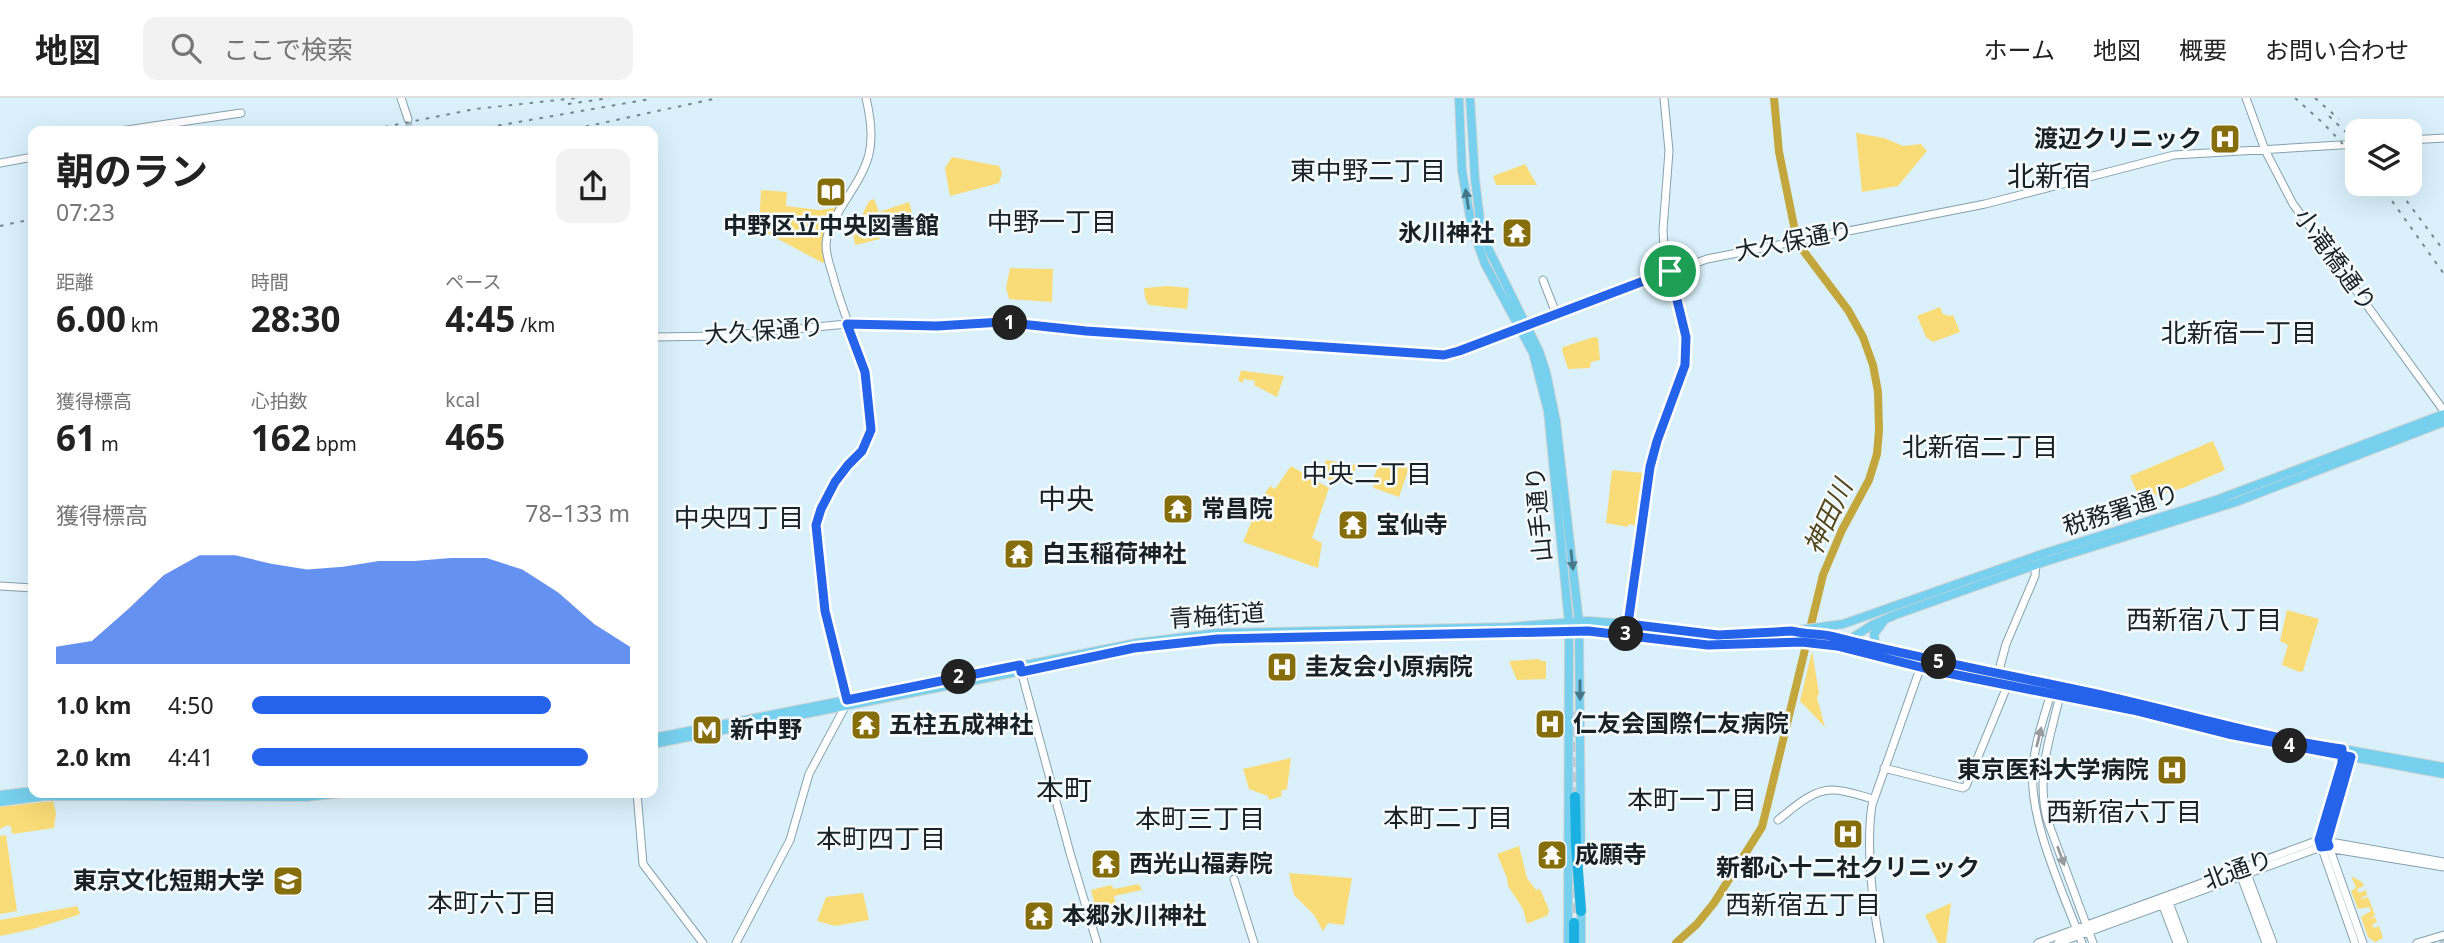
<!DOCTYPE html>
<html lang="ja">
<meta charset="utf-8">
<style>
body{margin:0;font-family:"Noto Sans","Noto Sans JP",sans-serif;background:#f2f2f2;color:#222;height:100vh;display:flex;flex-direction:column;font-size:26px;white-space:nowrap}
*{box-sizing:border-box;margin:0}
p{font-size:23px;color:#767676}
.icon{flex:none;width:38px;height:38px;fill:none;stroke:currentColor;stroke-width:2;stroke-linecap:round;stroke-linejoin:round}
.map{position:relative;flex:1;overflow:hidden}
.drawer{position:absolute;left:28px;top:28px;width:630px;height:672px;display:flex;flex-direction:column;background:#fff;border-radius:14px;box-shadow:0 7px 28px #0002}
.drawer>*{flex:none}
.controls{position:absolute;left:2345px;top:21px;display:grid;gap:14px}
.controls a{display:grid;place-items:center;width:77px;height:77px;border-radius:14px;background:#fff;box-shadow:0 7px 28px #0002;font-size:35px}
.pin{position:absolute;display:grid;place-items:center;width:60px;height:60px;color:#fff;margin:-30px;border:4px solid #fff;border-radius:50%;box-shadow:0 2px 7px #0007}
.km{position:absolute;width:35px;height:35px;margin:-18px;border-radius:50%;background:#222;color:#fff;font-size:19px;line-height:35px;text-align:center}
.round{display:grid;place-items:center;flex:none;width:74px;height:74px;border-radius:14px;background:#f2f2f2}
.headline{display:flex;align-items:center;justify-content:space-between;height:119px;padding:0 28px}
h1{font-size:38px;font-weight:700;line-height:52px}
.stats{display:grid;grid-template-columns:repeat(3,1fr);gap:10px;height:119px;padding:7px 28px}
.stats div{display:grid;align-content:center}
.stats b{font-size:35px;font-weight:700}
.stats small{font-size:19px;font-weight:400}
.stats p{font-size:19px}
.chart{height:196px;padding:14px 28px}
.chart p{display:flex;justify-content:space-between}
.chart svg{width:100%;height:126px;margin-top:7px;fill:#2563eb;opacity:.7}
ul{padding:0 28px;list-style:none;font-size:23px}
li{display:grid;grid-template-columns:112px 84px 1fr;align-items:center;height:52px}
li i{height:18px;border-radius:9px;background:#2563eb}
header{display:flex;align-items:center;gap:42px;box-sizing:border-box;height:98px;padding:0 35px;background:#fff;border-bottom:2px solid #e0e0e0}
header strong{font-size:33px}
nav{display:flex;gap:38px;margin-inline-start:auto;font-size:24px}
.search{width:490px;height:63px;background:#f2f2f2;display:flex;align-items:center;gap:18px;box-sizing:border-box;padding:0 24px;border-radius:14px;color:#767676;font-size:26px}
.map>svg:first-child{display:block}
.green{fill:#f9dc77}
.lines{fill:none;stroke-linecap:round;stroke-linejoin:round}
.river{stroke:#c3a63c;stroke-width:8}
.secondary-tunnel{stroke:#b3c7d0;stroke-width:7;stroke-dasharray:7 3.5;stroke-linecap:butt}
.highway-tunnel{stroke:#b3c7d0;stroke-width:10;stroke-dasharray:10 5;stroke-linecap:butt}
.secondary-casing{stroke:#86a1ad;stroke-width:9}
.primary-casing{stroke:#d1d3d4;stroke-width:10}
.highway-casing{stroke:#d1d3d4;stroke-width:11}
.secondary{stroke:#fff;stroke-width:7}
.primary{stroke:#76d0ee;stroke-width:8}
.highway{stroke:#1ab1e2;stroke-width:10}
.rail{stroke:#75868d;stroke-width:2;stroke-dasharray:3.5 7;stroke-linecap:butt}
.oneway{fill:#46788a}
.oneway2{fill:#979b9d}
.route-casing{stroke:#fff;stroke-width:14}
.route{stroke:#2563eb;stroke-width:9}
.labels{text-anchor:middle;stroke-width:5;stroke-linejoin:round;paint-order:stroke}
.poi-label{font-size:24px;font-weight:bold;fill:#172126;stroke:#f5fbfd;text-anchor:start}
.street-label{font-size:24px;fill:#172126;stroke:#f5fbfd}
.neighbourhood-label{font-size:26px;fill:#172126;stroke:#f5fbfd}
.water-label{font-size:26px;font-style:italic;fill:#52461b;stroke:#f5fbfd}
.quarter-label{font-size:28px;fill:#172126;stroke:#f5fbfd}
</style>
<header>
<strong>地図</strong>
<div class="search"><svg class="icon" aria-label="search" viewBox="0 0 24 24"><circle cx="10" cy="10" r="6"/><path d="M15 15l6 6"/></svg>ここで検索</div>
<nav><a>ホーム</a><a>地図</a><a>概要</a><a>お問い合わせ</a></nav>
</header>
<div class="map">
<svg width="2444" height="845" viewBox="0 0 2444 845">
<rect width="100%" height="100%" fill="#daf1fb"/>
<path class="green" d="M1856,35L1884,40L1903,48L1921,46L1927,53L1898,88L1862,94Z
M952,59L999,68L1002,75L999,85L950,98L945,70Z
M1525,66L1537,87H1496L1493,78Z
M761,92L787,94L786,108L820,112L839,109L827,130L826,162L823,165L761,132L759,129Z
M874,101L879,114L909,104L914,121L878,130L880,141L855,147L853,135L869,103Z
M1010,170L1053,171L1052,204L1009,201L1006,190Z
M1168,188L1189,190L1187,211L1149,207L1145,200L1144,190Z
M1940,209L1943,216L1949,218L1953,217L1960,234L1933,244L1926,239L1917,218Z
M1594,239L1598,240L1600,262L1591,264L1590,270L1568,271L1562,252L1563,249Z
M1237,272L1284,278L1277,299L1254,287L1255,283L1244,281L1242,285L1238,282L1241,273Z
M2213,343L2225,372L2183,390L2140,401L2130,378Z
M1326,362L1356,367L1351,384L1332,383L1318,376Z
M1387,364L1409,370L1399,399L1374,390L1372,385L1379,365Z
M1291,368L1329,390L1312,440L1322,445L1318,470L1243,444L1256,413L1254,412L1270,388L1275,391Z
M1612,372L1644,375L1637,428L1629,426L1628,429L1606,425Z
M2287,512L2319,521L2303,573L2300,574L2282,567L2288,547L2280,543Z
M1812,553L1819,595L1817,600L1825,629L1800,603Z
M1539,561L1540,563H1546V581L1517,582L1509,563Z
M1291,660L1287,691L1281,693L1282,698L1269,702L1268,698L1249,691L1243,671Z
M53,703L56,715L54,730L12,736L11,729L8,727L0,731V709Z
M6,737L17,813L0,816V738Z
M1519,748L1527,780L1536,792L1540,791L1549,812L1548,817L1527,826L1523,811L1508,788L1507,780L1497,756Z
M1289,775L1352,780L1344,827L1328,825L1323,833L1314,817L1294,797Z
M2351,778L2362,784L2364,788L2357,791L2359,795L2366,792L2367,797L2361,800L2362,801L2368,799L2375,817L2370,821L2375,819L2377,824L2372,827L2374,830L2379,828L2383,840L2375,844L2368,839L2361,819L2371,813L2369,809L2358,811L2351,793L2356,790Z
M1139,786L1142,792L1114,798L1118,817L1099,824L1091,792L1111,787L1114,791Z
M863,795L869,822L835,828L817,823L826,799Z
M1951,805L1946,845H1938L1925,817Z
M77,808L80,815L78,817L33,831L0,838V822Z"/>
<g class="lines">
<path class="river" d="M1676,845L1697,826L1714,805L1762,729L1823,477L1842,432L1869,382L1877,356L1879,332L1878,294L1873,267L1863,239L1848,212L1802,151L1794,128L1779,54L1774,0"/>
<path class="secondary-tunnel" d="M408,21L410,33
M2429,845L2444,841"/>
<path class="highway-tunnel" d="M1575,699V626L1578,610
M1571,760L1574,825"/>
<g class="secondary-casing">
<path id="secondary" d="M401,0L408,21
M2246,0L2265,52L2293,106L2444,313
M120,33L241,15
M2410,42L2444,40
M0,65L33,59
M1543,182L1557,218
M653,239L723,238L847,226L937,228L1002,224L1086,233L1449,256L1707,161L1985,106L2174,57L2357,46
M0,488L33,490
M1628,526L1650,369L1657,343L1682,278L1686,258L1682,220L1664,150L1663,132L1669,53L1664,0
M1020,569L1070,755L1097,845
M1998,576L2006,546L2035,478L2036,461
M2053,587L2059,591L2060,597C2050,641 2036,675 2047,721L2093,845
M2051,595C2044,619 2035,644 2033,669C2028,722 2063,794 2082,845
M2342,652V665L2319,742L2355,845
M2352,654L2327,743L2363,845
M1884,670L1963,690L1966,688L2008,586
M637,695L643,766L703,845
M1778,722C1793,710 1813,691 1833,692C1846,692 1861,698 1873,701
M2239,773L2266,845
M2246,773L2273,845
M1234,781L1254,845
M2168,802L2184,845
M2161,803L2177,845
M736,845L790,742L809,676L847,605L825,513L816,427C819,406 834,381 848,366C858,355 869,348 871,332C875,278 846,229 833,178C830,168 826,158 826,147C826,134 833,124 839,113C867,68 879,55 866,0
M1880,845C1872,806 1866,746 1872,707L1922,565
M2038,845L2319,742L2444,764
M2058,845L2321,749L2444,769
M2417,845L2444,837"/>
</g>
<g class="primary-casing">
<path id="primary" d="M1459,0L1462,73L1472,130L1485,166L1533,255L1548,313L1569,525L1568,845
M1470,0L1475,81L1481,130L1488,150L1539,253L1546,274L1556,323L1579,524L1581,764
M1798,535L1834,538L1923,561L2078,592L2281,640L2444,669
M1402,537L1588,533L1708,547L1814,545L1837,548L1932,572L2133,612L2227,636L2444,676
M1847,543L1872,527L1895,517L2044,464L2236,404L2444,324
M1147,548L1218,541L1385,537
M1881,551L1875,544L1874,536L1883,524
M653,640L1137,545L1218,535L1509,529L1588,523L1628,526L1718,537L1784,534L1843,526L2045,455L2219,401L2444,316
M653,646L1113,555
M0,697L33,693
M0,704L46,698L306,699L343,695
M1581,845V808"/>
</g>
<g class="highway-casing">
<path id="highway" d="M1575,699L1576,748L1581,813
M1574,825V845"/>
</g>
<use href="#secondary" class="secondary"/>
<use href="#primary" class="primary"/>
<use href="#highway" class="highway"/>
<path class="rail" d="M2295,0L2324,26L2357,61
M2315,0L2339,21
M568,6L610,0
M2329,18L2357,45
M364,33L475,11L577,0
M467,33L650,1
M565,33L718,0
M2380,86L2444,176
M2394,86L2444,153
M0,128L33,121"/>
</g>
<defs><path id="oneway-solid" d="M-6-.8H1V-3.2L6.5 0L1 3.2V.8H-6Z" transform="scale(1.75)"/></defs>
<g class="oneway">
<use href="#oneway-solid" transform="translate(1467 101) rotate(-99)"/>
<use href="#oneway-solid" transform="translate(1572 462) rotate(84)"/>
<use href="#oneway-solid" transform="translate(1580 592) rotate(90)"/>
</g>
<g class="oneway2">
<use href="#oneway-solid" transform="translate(2039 639) rotate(-76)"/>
<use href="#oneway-solid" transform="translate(2061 758) rotate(70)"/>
</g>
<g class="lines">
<g class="route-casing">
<path id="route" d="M1670,173L1459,253L1444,257L1086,233L1002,224L937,228L847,226L865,274L871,332L862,353L848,367L835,384L821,411L816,427L825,513L847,602L1020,567L1021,574L1134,550L1218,541L1588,533L1708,547L1802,544L1837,548L1932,572L2133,612L2228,636L2342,657L2351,659L2327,743L2329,748L2321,749L2319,742L2342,665V651C2253,638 2166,610 2078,592C1998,575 1918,560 1839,540C1823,535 1808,537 1792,533L1718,537L1628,526L1650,369L1657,343L1685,267L1686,239L1670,173"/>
</g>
<use href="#route" class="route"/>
</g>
<defs>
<g id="hospital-square" transform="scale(1.575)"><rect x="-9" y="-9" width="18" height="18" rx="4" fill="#866e0c" stroke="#f5fbfd"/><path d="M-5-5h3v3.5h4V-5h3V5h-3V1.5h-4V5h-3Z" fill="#fff"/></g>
<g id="library-square" transform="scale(1.575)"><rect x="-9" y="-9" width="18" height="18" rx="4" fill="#866e0c" stroke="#f5fbfd"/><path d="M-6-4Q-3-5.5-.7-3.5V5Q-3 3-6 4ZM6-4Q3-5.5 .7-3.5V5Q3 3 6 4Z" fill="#fff"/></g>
<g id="temple-square" transform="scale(1.575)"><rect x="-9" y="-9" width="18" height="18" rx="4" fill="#866e0c" stroke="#f5fbfd"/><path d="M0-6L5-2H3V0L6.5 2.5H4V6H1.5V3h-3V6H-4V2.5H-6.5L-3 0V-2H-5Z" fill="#fff"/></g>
<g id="metro-square" transform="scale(1.575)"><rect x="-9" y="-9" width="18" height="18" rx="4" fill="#866e0c" stroke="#f5fbfd"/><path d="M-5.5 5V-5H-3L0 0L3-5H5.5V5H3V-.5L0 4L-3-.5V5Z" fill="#fff"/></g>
<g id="university-square" transform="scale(1.575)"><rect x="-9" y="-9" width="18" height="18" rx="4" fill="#866e0c" stroke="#f5fbfd"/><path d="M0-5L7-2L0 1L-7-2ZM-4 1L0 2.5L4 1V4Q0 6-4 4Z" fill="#fff"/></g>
</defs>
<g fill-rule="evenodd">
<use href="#hospital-square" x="2225" y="41"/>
<use href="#library-square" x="831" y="94"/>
<use href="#temple-square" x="1517" y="135"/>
<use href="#temple-square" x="1178" y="411"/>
<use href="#temple-square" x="1353" y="427"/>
<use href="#temple-square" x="1019" y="456"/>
<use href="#hospital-square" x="1282" y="569"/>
<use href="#hospital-square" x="1550" y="626"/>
<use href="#temple-square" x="866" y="627"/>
<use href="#metro-square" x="707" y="632"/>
<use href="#hospital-square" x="2172" y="672"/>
<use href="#hospital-square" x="1848" y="736"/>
<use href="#temple-square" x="1552" y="757"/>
<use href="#temple-square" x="1106" y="766"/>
<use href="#university-square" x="288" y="783"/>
<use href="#temple-square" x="1039" y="818"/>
</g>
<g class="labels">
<g class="poi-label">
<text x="2202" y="49" text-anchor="end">渡辺クリニック</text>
<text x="831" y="136" text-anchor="middle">中野区立中央図書館</text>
<text x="1494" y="143" text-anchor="end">氷川神社</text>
<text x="1201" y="419">常昌院</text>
<text x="1376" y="435">宝仙寺</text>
<text x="1042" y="464">白玉稲荷神社</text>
<text x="1305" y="577">圭友会小原病院</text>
<text x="1573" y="634">仁友会国際仁友病院</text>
<text x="889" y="635">五柱五成神社</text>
<text x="730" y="640">新中野</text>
<text x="2149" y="680" text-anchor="end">東京医科大学病院</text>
<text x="1575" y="765">成願寺</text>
<text x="1129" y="774">西光山福寿院</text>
<text x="1848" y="778" text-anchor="middle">新都心十二社クリニック</text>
<text x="265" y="791" text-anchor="end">東京文化短期大学</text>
<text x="1062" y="826">本郷氷川神社</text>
</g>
<g class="street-label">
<text transform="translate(1794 143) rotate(-11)" y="8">大久保通り</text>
<text transform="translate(2335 162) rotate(54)" y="8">小滝橋通り</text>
<text transform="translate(764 233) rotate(-4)" y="8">大久保通り</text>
<text transform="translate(2121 412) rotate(-17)" y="8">税務署通り</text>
<text transform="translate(1539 416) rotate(-95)" y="8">山手通り</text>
<text transform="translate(1217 518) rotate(-4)" y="8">青梅街道</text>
<text transform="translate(2238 772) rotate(-20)" y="8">北通り</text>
</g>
<g class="neighbourhood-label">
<text x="1368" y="82">東中野二丁目</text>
<text x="1052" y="133">中野一丁目</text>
<text x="2239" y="244">北新宿一丁目</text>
<text x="1980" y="358">北新宿二丁目</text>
<text x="1367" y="385">中央二丁目</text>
<text x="739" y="429">中央四丁目</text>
<text x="2204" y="531">西新宿八丁目</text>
<text x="1692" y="711">本町一丁目</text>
<text x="2124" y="723">西新宿六丁目</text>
<text x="1448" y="729">本町二丁目</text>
<text x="1200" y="730">本町三丁目</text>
<text x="881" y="750">本町四丁目</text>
<text x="492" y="814">本町六丁目</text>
<text x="1803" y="816">西新宿五丁目</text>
</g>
<g class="water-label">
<text transform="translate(1828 419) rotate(-65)" y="9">神田川</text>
</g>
<g class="quarter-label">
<text x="2049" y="88">北新宿</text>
<text x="1066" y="411">中央</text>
<text x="1064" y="702">本町</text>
</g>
</g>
</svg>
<div class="controls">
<a><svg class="icon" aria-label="layers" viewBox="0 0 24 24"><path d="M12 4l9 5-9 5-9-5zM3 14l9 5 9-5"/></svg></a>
</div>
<div class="pin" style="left:1670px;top:173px;background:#1e9e55"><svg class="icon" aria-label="arrive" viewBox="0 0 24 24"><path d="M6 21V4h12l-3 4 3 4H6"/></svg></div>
<b class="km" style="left:1010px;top:225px">1</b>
<b class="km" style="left:959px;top:579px">2</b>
<b class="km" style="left:1626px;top:536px">3</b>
<b class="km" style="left:2290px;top:648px">4</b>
<b class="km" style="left:1939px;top:564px">5</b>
<section class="drawer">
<div class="headline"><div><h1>朝のラン</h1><p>07:23</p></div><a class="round"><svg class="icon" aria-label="share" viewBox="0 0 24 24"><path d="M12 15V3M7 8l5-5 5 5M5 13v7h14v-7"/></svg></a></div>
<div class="stats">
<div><p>距離</p><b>6.00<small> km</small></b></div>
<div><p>時間</p><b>28:30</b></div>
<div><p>ペース</p><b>4:45<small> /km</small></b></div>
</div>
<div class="stats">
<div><p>獲得標高</p><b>61<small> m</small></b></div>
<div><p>心拍数</p><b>162<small> bpm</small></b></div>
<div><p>kcal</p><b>465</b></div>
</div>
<div class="chart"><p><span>獲得標高</span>78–133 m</p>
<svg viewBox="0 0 160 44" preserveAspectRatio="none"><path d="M0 44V38L10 36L20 25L30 13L40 6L50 6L60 9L70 11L80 10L90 8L100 8L110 7L120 7L130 11L140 19L150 30L160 38V44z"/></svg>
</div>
<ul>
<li><b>1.0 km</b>4:50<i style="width:79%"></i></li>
<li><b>2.0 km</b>4:41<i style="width:89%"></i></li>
</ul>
</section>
</div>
